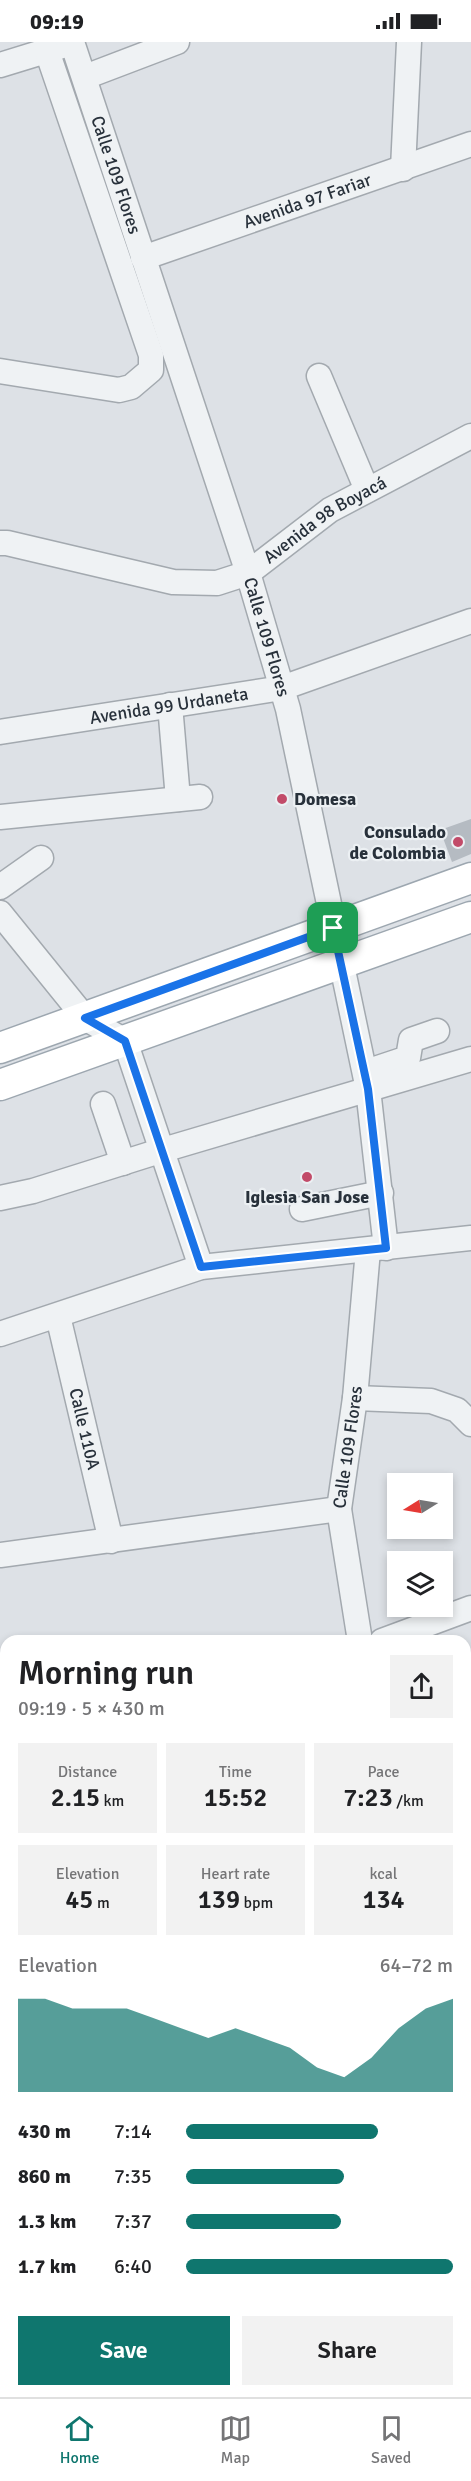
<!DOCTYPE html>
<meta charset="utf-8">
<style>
body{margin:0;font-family:Signika,sans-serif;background:#f2f2f2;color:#202124;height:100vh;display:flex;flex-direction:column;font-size:22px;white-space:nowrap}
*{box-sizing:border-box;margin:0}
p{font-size:20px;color:#757577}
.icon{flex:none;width:33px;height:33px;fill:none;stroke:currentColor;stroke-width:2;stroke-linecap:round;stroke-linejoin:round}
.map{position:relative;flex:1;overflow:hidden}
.side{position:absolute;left:0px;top:1593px;width:471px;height:762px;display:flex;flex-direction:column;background:#fff;border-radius:18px 18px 0 0;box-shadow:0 3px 9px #0003}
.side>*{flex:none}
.needle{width:39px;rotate:259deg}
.tools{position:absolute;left:387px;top:1431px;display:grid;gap:12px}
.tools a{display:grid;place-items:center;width:66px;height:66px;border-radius:0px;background:#fff;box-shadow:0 3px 9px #0003;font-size:30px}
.pin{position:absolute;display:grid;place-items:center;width:51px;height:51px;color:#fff;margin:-26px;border-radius:12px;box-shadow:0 3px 9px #0006}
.round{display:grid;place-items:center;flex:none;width:63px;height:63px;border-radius:0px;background:#f2f2f2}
.summary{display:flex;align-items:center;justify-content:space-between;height:102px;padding:0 18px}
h1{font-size:33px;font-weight:600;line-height:45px}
.figures{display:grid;grid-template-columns:repeat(3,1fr);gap:9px;height:102px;padding:6px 18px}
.figures div{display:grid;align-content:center;border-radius:0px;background:#f2f2f2;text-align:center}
.figures b{font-size:26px;font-weight:600}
.figures small{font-size:16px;font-weight:400}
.figures p{font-size:16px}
.chart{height:168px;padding:12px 18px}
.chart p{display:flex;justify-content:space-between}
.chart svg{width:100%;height:108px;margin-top:6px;fill:#0f766e;opacity:.7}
.action{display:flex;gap:12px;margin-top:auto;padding:12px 18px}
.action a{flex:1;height:69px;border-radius:0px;background:#0f766e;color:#fff;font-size:24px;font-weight:600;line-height:69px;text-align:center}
.action a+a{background:#f2f2f2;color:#202124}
ul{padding:0 18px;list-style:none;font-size:20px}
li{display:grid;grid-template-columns:96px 72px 1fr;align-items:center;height:45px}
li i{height:15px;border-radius:8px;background:#0f766e}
.status{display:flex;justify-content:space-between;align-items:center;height:42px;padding:0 30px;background:#fff;direction:ltr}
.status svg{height:16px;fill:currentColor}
.tabs{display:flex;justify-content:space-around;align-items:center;height:84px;border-top:2px solid #e0e0e0;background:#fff;font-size:16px;color:#757577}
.tabs a{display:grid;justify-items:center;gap:3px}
.tabs .current{color:#0f766e}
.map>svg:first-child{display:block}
.building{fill:#b5bbc2}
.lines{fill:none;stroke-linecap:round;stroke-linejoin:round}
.minor-casing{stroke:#a3a9af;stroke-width:27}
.major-casing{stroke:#9da7b0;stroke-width:33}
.minor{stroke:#eff2f4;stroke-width:24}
.major{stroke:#fff;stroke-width:30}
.route-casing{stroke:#fff;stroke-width:12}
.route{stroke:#1a73e8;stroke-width:8}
.poi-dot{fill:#c24b69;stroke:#ecf0f3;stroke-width:2}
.labels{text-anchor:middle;stroke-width:4.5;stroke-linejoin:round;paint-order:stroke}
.street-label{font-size:18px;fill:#28313b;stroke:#ecf0f3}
.poi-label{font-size:18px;font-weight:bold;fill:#28313b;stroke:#ecf0f3;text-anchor:start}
</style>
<div class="status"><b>09:19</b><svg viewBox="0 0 49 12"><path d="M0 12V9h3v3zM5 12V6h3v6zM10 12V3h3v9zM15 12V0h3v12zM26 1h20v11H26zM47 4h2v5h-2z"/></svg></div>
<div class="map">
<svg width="471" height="2355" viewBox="0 0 471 2355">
<rect width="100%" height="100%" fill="#dde1e6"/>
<path class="building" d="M471,777V812L452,820L440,788Z
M3,2283L6,2338L5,2355H0V2284Z"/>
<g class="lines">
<g class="minor-casing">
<g id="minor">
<path id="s1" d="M72,0L248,531L288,667L368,1047L386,1206"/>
<path d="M0,23L62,4"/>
<path d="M85,35L177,0"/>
<path d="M403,127L409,0"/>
<path id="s2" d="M143,216L471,102"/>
<path d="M0,329L119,348L131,345L151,328V313L47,9"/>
<path d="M319,334L367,448"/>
<path id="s3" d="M0,501H7L173,540L217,541L248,531L330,468L471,394"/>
<path d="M170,663L178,757"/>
<path id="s4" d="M0,690L282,646L471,579"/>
<path d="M0,775L200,755"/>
<path d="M0,845L41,816"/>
<path d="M0,871L85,976L125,999L201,1225"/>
<path d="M372,1028L408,1016L411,998L437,989"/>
<path d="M103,1062L123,1121"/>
<path d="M0,1156L33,1149L163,1108L471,1017"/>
<path d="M302,1167L381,1151"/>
<path id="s5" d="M58,1274L111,1499"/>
<path d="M0,1292L201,1225L471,1196"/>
<path d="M355,1356L431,1359L457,1368L471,1382"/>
<path d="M0,1513L339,1467"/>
<path id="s6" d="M360,1599L339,1467L355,1356L368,1208"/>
<path d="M382,1599L471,1566"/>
<path d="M0,1633L6,1654"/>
<path d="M0,1727L6,1725"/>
<path d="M465,1802L471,1801"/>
<path d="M0,1861L6,1860"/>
<path d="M465,2122L471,2118"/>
<path d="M0,2156L6,2179"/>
<path d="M465,2280L471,2278"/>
<path d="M465,2315L471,2311"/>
<path d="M39,2349V2355"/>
<path d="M105,2355L114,2349"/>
<path d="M201,2355L220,2349"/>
<path d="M257,2355L274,2349"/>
<path d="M322,2355L341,2349"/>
<path d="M362,2355L379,2349"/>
</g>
</g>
<g class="major-casing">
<path id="major" d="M0,1006L471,836
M0,1043L471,875"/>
</g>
<use href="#minor" class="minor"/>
<use href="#major" class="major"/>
</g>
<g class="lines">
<g class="route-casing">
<path id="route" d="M333,886L368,1047L386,1206L201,1225L125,999L85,976Z"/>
</g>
<use href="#route" class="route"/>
</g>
<g class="poi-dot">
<circle cx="282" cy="757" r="6"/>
<circle cx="458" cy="800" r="6"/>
<circle cx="307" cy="1135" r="6"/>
</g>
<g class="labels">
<g class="street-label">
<text dy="6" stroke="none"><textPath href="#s1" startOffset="140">Calle 109 Flores</textPath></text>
<text dy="6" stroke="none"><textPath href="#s2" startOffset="174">Avenida 97 Fariar</textPath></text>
<text dy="6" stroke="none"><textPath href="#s3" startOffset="348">Avenida 98 Boyacá</textPath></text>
<text dy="6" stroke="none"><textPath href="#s1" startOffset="626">Calle 109 Flores</textPath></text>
<text dy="6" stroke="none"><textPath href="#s4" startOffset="171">Avenida 99 Urdaneta</textPath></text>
<text dy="6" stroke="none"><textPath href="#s5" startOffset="116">Calle 110A</textPath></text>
<text dy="6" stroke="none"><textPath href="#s6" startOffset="196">Calle 109 Flores</textPath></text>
</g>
<g class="poi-label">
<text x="294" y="763">Domesa</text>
<text x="446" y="796" text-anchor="end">Consulado<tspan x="446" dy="21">de Colombia</tspan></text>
<text x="307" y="1161" text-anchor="middle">Iglesia San Jose</text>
</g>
</g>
</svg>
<div class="tools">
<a><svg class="needle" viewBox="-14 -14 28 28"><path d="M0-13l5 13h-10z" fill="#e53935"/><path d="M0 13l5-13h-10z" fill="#757577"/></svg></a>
<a><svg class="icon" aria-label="layers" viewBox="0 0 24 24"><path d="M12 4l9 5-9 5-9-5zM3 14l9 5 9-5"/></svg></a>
</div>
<div class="pin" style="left:333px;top:886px;background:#1e9e55"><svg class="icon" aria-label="arrive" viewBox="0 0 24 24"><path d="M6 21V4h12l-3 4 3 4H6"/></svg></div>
<section class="side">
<div class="summary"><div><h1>Morning run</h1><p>09:19 · 5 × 430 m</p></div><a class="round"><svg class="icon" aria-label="share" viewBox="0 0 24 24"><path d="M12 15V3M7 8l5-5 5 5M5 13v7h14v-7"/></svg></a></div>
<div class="figures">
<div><p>Distance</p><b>2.15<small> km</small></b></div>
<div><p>Time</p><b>15:52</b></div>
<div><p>Pace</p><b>7:23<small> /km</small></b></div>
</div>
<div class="figures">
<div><p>Elevation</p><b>45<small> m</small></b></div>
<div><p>Heart rate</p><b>139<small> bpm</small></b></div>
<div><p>kcal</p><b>134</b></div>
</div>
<div class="chart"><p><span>Elevation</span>64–72 m</p>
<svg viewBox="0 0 160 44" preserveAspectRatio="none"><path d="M0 44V6L10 6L20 10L30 10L40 10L50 14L60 18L70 22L80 18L90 22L100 26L110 34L120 38L130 30L140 18L150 10L160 6V44z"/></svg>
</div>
<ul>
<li><b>430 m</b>7:14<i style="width:72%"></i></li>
<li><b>860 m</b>7:35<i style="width:59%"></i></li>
<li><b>1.3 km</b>7:37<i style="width:58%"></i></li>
<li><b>1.7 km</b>6:40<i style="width:100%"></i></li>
</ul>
<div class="action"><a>Save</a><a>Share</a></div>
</section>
</div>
<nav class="tabs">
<a class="current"><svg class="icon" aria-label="home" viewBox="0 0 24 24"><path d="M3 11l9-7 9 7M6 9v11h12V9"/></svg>Home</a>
<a><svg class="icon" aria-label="map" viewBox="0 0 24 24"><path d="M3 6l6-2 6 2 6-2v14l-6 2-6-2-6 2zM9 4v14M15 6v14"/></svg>Map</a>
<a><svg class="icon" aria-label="saved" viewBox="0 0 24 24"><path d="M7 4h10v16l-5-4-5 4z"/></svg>Saved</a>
</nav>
